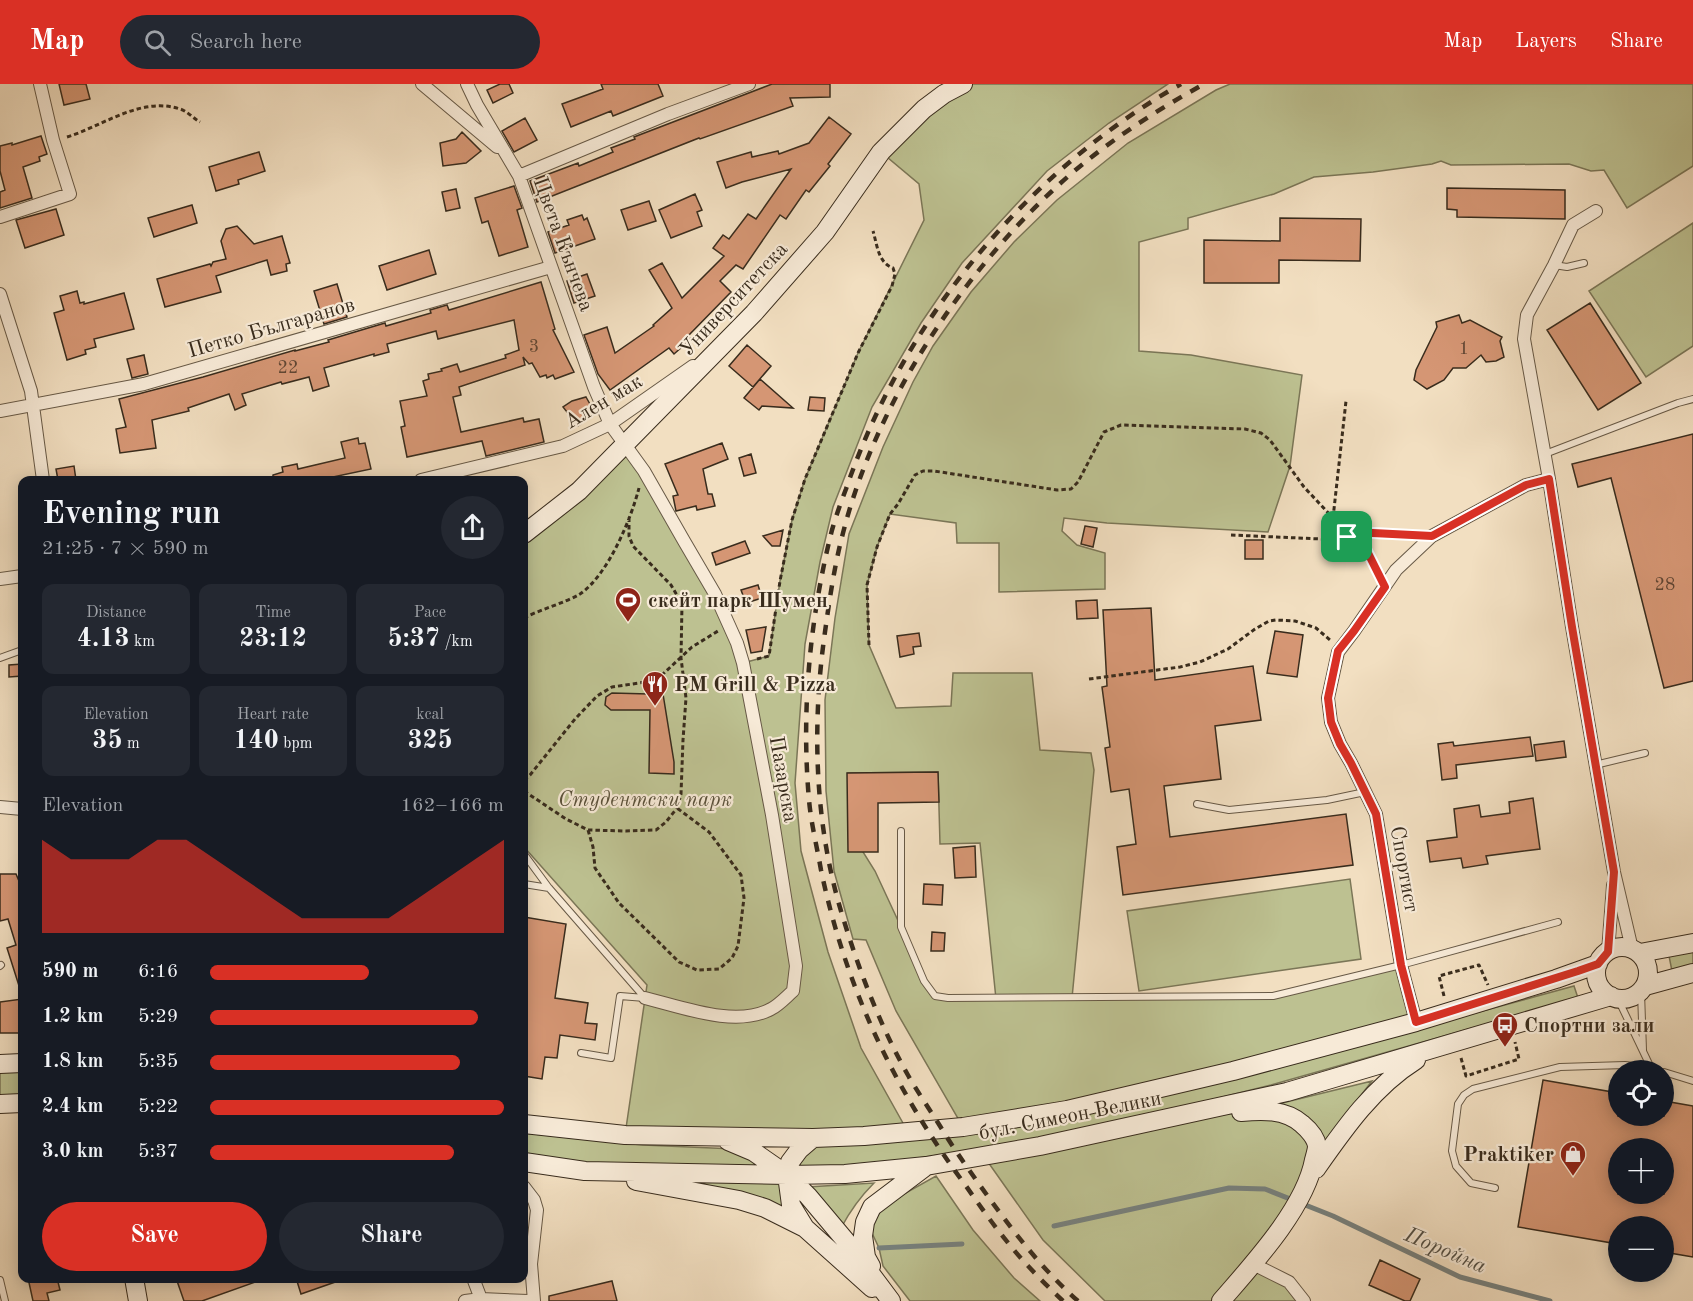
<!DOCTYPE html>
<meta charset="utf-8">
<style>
body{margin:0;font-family:"Old Standard TT",serif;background:#242831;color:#f1f3f6;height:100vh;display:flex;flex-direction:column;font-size:22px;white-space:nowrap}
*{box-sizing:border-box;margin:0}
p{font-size:20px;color:#9ea1a6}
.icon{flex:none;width:33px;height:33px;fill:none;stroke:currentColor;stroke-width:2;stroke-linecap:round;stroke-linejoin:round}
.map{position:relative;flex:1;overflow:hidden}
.sheet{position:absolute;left:18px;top:392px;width:510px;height:807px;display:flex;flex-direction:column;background:#171b24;border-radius:12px;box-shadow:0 3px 15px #0003}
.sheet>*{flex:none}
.fabs{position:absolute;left:1608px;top:976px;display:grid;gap:12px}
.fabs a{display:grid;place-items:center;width:66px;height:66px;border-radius:50%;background:#171b24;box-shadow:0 3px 15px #0003;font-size:30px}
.pin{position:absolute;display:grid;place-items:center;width:51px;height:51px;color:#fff;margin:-26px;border-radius:12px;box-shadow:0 3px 9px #0006}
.round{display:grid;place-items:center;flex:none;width:63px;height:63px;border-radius:32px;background:#242831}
.overview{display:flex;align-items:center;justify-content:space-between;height:102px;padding:0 24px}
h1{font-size:33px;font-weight:700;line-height:45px}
.metrics{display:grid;grid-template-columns:repeat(3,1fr);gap:9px;height:102px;padding:6px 24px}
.metrics div{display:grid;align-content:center;border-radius:12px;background:#242831;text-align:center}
.metrics b{font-size:26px;font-weight:700}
.metrics small{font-size:16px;font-weight:400}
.metrics p{font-size:16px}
.chart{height:168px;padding:12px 24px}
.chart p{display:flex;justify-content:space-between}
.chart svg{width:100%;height:108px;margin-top:6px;fill:#d93025;opacity:.7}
.action{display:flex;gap:12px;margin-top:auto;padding:12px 24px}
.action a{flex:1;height:69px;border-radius:36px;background:#d93025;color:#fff;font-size:24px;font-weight:700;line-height:69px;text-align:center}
.action a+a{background:#242831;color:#f1f3f6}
ul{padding:0 24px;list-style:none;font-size:20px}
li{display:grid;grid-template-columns:96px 72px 1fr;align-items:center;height:45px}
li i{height:15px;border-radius:8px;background:#d93025}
header{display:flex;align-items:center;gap:36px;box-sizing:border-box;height:84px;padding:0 30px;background:#d93025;color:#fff}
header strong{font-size:28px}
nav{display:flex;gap:33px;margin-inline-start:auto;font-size:21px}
.search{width:420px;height:54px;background:#242831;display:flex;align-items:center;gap:15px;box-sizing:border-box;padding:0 21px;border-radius:33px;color:#9ea1a6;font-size:22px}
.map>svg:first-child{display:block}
.green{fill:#bdc191;stroke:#7b7657;stroke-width:1.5;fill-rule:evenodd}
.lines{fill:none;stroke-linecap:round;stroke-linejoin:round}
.stream{stroke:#77817e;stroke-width:5}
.building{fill:#d59674;stroke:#392c1d;stroke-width:1.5;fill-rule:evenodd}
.lane-casing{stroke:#675946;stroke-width:8}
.street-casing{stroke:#675946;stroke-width:14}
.secondary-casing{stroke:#392c1d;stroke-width:20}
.path{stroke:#392c1d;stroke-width:3;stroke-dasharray:4.5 3;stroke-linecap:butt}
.lane{stroke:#f7ead7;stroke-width:6}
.street{stroke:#f7ead7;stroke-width:12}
.secondary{stroke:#f7ead7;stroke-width:18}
.rail{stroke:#392c1d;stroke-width:4.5;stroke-dasharray:10 10;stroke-linecap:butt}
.route-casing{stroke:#fff;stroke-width:12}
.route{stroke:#d93025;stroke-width:8}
.labels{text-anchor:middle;stroke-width:4.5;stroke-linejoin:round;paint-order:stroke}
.number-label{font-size:18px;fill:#604633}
.street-label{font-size:21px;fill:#392c1d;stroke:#f7ead7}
.poi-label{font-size:21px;font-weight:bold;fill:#392c1d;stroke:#f7ead7;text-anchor:start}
.park-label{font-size:21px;font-style:italic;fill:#5a513a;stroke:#f7ead7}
.water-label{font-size:22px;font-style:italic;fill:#534f45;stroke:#f7ead7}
</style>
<header>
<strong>Map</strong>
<div class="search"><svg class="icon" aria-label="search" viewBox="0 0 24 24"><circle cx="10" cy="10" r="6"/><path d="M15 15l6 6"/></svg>Search here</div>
<nav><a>Map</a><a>Layers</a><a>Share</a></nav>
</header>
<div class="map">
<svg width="1693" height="1217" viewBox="0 0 1693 1217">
<rect width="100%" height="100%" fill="#f2dfc1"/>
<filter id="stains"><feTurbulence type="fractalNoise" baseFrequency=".00333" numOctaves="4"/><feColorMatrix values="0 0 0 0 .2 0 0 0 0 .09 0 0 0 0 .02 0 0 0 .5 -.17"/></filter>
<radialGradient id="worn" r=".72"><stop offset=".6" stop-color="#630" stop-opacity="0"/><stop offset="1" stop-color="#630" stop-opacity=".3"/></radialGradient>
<path class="green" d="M963,0H1168L1109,39L1047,87L962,179L921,239L872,323L833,423L820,478L805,560L795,699L801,767L828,868L861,964L908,1048L963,1043L896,927L866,856L853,855L834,787L826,707L825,616L835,534L849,450L883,363L913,298L933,262L971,208L1014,158L1057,116L1128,59L1216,6L1230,0H1693V82L1627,124L1604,86L1591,87L1569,80L1451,81L1441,77L1432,80L1373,88L1314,93L1274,110L1188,134V145L1139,158V267L1191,271L1302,291L1290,382L1268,448L1107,439L1064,434L1062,447L1077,461L1105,469V505L999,508V459H957L956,439L890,430L877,463L867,501L869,561L896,624L951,622L953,589H1032L1040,666L1091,669L1094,686L1072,914L1273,912L1401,881L1416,938L1270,985L1574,902L1578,914L1271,1001L1170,1026L1002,1062L855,1083L797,1084L805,1066L816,1058L625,1051L647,901L524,763V450L626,361L715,510L743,579L769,572L780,497L792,436L805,395L858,269L924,136L919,100L881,68ZM938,688L940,760L980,759L996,915L935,912L924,897L901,843L875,787L863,768L848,689Z
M1693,139V262L1646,293L1589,207Z
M1350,795L1361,875L1139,907L1127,827Z
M1693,865V881L1672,887L1669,872Z
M22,979V1019L0,1020V980Z
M1372,997L1322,1062L1278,1020Z
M1262,1026L1310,1047L1312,1090L1253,1180L1289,1198L1304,1217H1105L1043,1156L983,1071L1140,1040Z
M524,1049L643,1061L735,1065L762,1083L587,1082L524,1074Z
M936,1092L973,1146L1014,1194L1040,1217H910L883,1182L879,1164L872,1149L874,1136L886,1120Z
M693,1098L781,1099L787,1129Z
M874,1099C860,1113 850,1127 841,1144L807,1103Z"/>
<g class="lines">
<path class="stream" d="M1054,1142L1215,1107L1229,1104L1265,1105L1333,1132L1460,1193L1550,1217
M879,1164L962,1160"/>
</g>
<path class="building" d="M59,0H86L90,15L64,21Z
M500,0H509L513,9L493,19L487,6Z
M601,0H658L663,12L613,32L611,27L571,43L562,20L603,5Z
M772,0H830V13L790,14L793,22L700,55L699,54L537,118L530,97L578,79L579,82L613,68L611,64L635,55L634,53Z
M829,33L851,50L828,80L830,82L809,108L806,106L786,135L780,131L743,185L736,181L720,197L731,208L688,252L691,255L674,270L669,264L610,306L598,290L584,251L607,243L615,269L654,242L653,241L672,224L649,186L662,179L682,214L724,172L713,164L723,151L729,155L748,130L756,135L791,85L742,98L726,104L717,78L751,68L752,73L778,67L779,70L809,59Z
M525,34L537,56L514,68L502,47Z
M462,48L481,67L466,79L443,82L440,59L456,55Z
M41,52L47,70L39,73L40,77L23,83L32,114L0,124V108L5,106L0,87V62L12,59V61Z
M259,68L265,87L238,96L239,100L216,107L209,83Z
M514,102L522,124L517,126L528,163L499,172L488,137L482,139L475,114Z
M1447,104L1565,106V135L1457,133V126L1447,125Z
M456,105L460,124L446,127L442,108Z
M695,110L702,126L697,128L702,142L671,154L659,126Z
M649,117L656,137L628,146L621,126Z
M192,121L197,139L154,153L148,134Z
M56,125L64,151L25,164L16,136Z
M582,131L584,136L587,134L595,155L555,169L548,148L569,141L567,136Z
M1280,134L1361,135L1360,177L1279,176V199H1204V156L1280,157Z
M237,142L254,160L282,152L290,179L286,180L287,187L271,191L267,176L216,192L221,208L165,223L157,195L210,180L211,182L213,178L226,175L221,157L226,145Z
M429,166L436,190L387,206L379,182Z
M587,190L595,212L574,219L567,197Z
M541,198L555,245L553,246L574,288L555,295L553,291L547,294L546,291L540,293L532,279L529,280L523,273L525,281L459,303L461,311L453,313L461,348L523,334L524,338L539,335L544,358L486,372L482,357L407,373L401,343L405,342L400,317L427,312L423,297L429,295L428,290L442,287L441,285L457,280L460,288L506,274L505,271L519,266L514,236L438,255L436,247L387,260L389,268L374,272V270L324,284L329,302L313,307L309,293L282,300L281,298L242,310L246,321L235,326L229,310L188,324L189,327L152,336L156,364L120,369L116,345L126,343L119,315L203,293L295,266V267L329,258L328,256L385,239L386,242L431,229L430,226L447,221L449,226Z
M337,200L347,233L324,240L314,207Z
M77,207L80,219L84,218V220L124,209L134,245L94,255L96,263L85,266L86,270L67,276L54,229L64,226L60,212Z
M1590,219L1641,299L1598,326L1547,246Z
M1459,231L1462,239L1470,236L1502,253L1500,257L1504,273L1496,277L1486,278L1481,271L1466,284H1453L1444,296L1427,305L1414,296L1416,286L1437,243L1436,238Z
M747,261L771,282L753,303L729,282Z
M144,271L148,290L132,294L127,275Z
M760,295L793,324L762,322L759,326L744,314Z
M586,313L595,329L578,342L563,323L572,317Z
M810,313L825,314L824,327L808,326Z
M1693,350V597L1664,604L1611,394L1578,403L1572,380Z
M358,354L359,360L365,359L371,385L328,394L329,396H273V391L283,388L282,383L297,380L298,385L345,374L341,358Z
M722,359L728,375L703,385L708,410H712L715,422L697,426L696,422L676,427L673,412L678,411L665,380Z
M751,370L756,389L744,392L739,374Z
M74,382L76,396H58L56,385Z
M1085,442L1097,444L1093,463L1081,460Z
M783,446L780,462H772L763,452Z
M1245,456H1263V475H1245Z
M745,457L750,469L716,481L712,469Z
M758,501L762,514L746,519L741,506Z
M1097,516L1098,534L1077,535L1076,517Z
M1151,524L1155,596L1253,582L1261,636L1215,642L1221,695L1164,702L1170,753L1346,730L1353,781L1123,811L1117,763L1136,760L1129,705L1111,708L1105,664L1110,663L1102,603L1107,602L1103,526Z
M766,543L762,567L751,569L746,546Z
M1275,547L1303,551L1297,593L1267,589Z
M919,549L921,562L913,563L914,570L900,573L897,552Z
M22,580V592L9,593V581Z
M658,603L663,610L674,678V690L649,689L650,626H611L605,621L606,613L612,609L649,610Z
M1530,653L1533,672L1456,681L1457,694L1442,696L1438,660L1453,658L1454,662Z
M1564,657L1566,673L1536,677L1534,661Z
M938,688L939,718L878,719V768H848L847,689Z
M1533,714L1540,765L1486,772L1488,780L1463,784L1461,774L1430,778L1427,757L1457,753L1454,725L1479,721L1481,733L1510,729L1509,718Z
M975,762L976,793L955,794L953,764Z
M0,790H16L22,804V904L20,905L7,864L16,861L8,835L0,837Z
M924,800L943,801L942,821L923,820Z
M524,833L566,840L555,914L588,919L585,939L597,940L595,956L560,951L557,974L545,973L542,995L524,992Z
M932,848L945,849L944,867H931Z
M22,915V949H0V918Z
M1543,996L1618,1009V1032H1664V1017L1693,1022V1173L1664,1168V1143H1618V1160L1518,1143ZM1618,1065H1664V1110H1618Z
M1380,1176L1420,1195L1410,1217H1405L1369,1201Z
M28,1194H57L60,1206L47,1209L49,1217H33Z
M176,1194H261V1196L202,1217H184Z
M296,1194H340L341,1196L301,1210Z
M612,1197L617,1217H549V1212Z"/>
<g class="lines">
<g class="lane-casing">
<path id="lane" d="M1554,181L1567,183L1584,179
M1545,370L1678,319L1693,315
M0,574L22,566
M1595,681L1645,669
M1197,720L1229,726L1327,716L1365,708
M901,747V843L924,897L935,912L948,914L1273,912L1401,881L1558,838
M524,770L549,804L645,914
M524,800L549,804
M0,882L1,881
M1641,908L1643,966
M1618,915L1651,984L1660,987
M581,969L611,974L620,912L645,914
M1664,988L1693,997
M1495,1104L1471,1099L1456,1082L1452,1067L1458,1020L1464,1011L1473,1005L1560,983L1625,981L1651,984
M0,1196L5,1217"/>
</g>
<g class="street-casing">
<path id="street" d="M422,0L497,63
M467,0L477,21L519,92L594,303L610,340L644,387L684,457L715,510L737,559L743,579L772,731L796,882L793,907C786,913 779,921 771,925C736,944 682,923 645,914
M519,92L668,30L749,0
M1596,127L1573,141L1554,181L1527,231L1524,255L1549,395L1572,543L1614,788L1632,865
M0,133L70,110L53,56L40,0
M0,210L31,307L43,396
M0,327L144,300L551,183
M421,396L563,362L610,340L693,282
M0,495L22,492
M0,723L22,725
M1608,868L1613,801
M1416,938L1401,881L1376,730L1351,679L1340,660L1331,638L1328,614L1338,568L1354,547L1396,486L1432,452L1526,401L1549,395
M524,1103L534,1116L537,1126L531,1180L534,1217
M1253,1180L1289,1198L1304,1217
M473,1194L481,1215
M465,1217L481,1215L528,1217"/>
</g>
<g class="secondary-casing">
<path id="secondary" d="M524,450L579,407L754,229L825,148L881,68L924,25L944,10L963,0
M1596 889a26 26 0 1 1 52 0a26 26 0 1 1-52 0Z
M1640,869L1693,859
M1645,902L1693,889
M0,980L22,979
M0,1020L22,1019
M524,1040L625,1051L813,1054L864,1052L963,1043L1067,1026L1233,987L1416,938L1556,895L1598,880
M813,1054L799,1066L790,1078L787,1091L791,1121L805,1144L872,1204
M728,1057L754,1068L787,1091L808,1112L850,1162L891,1217
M524,1078L585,1087L787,1091L845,1090L926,1082L1040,1062L1287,1008L1611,912
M1316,1085C1344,1045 1373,1003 1416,976
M636,1097L739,1116L765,1124L805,1144
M871,1182L866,1173L863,1152L865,1138L872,1123L925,1083
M134,1194L138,1217
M1221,1217C1253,1180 1305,1124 1314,1076C1315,1072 1317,1066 1317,1062C1316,1054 1308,1045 1302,1040C1285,1025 1262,1026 1241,1028"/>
</g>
<path class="path" d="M67,53C103,42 141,12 180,25C187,27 193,34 200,38
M1333,434L1346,317
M1231,451L1344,456L1353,448L1412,451
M524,534C541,525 565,519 580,510C608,491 631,435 639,404
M869,561L867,501L877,463L890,430L898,420L915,391L923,387H934L1057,406L1071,405L1078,398L1104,348L1121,341L1245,345L1261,349L1270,356L1304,403L1333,434L1347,453L1366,465L1378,488
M757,575L769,572L780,497L792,436L805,395L858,269L892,202L895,190L893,184C878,179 877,160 873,147
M1089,595L1180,583L1200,578L1228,565L1255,545L1269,537L1276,536L1295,537L1316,544L1330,556
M524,696L530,691L575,635L597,612L612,603L646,598L663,590L692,563L718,547
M524,707L566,735L588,746L626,747L656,746L666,738L677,724L681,710L683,656L686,614L681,574L682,520L671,501L633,462L629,452V433
M588,746L593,763L595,784L619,819L679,878L697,886L719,885L732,874L738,862L744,814L741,791L709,748L677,724
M1444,912L1439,892L1479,881L1488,901
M1461,974L1466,992L1519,975L1515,958"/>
<use href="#lane" class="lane"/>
<use href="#street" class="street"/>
<use href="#secondary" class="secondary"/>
<path class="rail" d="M1063,1217C1044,1199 1025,1180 1009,1160C994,1142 980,1122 966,1102C894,1005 846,905 821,786C817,763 811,739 809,716C801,626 810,533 832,446C836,432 841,418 846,405C904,235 1026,88 1181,0
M1078,1217C1044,1187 1016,1151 989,1114C972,1090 955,1067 940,1042C930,1026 919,1010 909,993C880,942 858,884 841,827C815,740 812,645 824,555C829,519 834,483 843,449C875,323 957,196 1051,108C1096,65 1150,30 1204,0"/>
</g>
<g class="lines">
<g class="route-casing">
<path id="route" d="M1549,395L1572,543L1614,788L1608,868L1598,880L1578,887L1416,938L1401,881L1376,730L1351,679L1340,660L1331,638L1328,614L1338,567L1354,547L1385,503L1366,465L1347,453L1353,448L1432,452L1526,401Z"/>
</g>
<use href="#route" class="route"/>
</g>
<defs>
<g id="stadium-pin" transform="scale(1.35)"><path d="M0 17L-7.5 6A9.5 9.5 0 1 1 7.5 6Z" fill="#8f2418" stroke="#f7ead7"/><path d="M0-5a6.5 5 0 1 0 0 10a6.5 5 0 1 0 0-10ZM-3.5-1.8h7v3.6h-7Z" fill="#fff"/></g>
<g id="restaurant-pin" transform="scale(1.35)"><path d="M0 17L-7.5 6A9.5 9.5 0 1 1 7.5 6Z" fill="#8f2418" stroke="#f7ead7"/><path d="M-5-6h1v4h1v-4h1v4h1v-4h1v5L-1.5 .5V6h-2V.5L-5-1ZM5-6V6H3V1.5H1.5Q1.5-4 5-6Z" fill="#fff"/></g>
<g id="bus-pin" transform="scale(1.35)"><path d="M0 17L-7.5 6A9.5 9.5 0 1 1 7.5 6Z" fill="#8f2418" stroke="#f7ead7"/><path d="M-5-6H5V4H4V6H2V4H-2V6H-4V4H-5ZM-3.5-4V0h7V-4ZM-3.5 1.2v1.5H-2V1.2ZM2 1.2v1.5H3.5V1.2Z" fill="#fff"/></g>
<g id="shop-pin" transform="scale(1.35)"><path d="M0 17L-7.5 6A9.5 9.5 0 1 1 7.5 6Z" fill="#8f2418" stroke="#f7ead7"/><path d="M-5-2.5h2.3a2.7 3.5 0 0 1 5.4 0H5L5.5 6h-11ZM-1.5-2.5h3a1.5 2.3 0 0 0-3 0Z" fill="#fff"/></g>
</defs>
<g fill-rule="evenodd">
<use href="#stadium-pin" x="628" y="516"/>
<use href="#restaurant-pin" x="655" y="600"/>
<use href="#bus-pin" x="1505" y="941"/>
<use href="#shop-pin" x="1573" y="1070"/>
</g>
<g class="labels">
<g class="number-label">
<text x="534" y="268">3</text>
<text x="1464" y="270">1</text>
<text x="288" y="289">22</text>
<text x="1665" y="506">28</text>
</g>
<g class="street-label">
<text transform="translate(564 160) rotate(70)" y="7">Цвета Кънчева</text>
<text transform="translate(733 215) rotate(-47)" y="7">Университетска</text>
<text transform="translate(271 243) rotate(-16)" y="7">Петко Българанов</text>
<text transform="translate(603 317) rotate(-31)" y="7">Ален мак</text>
<text transform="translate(784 695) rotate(80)" y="7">Пазарска</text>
<text transform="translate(1405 785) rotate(80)" y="7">Спортист</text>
<text transform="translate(1070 1031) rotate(-11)" y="7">бул. Симеон Велики</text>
</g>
<g class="poi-label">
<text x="648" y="523">скейт парк Шумен</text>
<text x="674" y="607">PM Grill &amp; Pizza</text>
<text x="1524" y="948">Спортни зали</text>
<text x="1554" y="1077" text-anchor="end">Praktiker</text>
</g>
<g class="park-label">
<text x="645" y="722">Студентски парк</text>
</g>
<g class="water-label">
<text transform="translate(1446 1165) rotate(23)" y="8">Поройна</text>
</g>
</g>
<rect width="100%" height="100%" filter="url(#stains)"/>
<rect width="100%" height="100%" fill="url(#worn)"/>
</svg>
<div class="fabs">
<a><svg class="icon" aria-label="locate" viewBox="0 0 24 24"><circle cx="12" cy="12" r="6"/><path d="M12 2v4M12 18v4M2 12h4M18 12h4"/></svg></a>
<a>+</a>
<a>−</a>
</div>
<div class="pin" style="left:1347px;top:453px;background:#1e9e55"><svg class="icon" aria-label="arrive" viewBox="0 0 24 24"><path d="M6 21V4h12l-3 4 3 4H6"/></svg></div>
<section class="sheet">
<div class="overview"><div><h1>Evening run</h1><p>21:25 · 7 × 590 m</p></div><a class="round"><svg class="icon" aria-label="share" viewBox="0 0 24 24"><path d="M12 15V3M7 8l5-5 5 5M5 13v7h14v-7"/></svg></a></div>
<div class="metrics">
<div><p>Distance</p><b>4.13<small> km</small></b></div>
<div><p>Time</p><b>23:12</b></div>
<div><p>Pace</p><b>5:37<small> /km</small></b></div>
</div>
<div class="metrics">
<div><p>Elevation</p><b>35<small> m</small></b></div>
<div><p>Heart rate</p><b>140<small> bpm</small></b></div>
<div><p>kcal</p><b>325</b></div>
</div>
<div class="chart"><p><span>Elevation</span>162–166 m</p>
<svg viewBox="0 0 160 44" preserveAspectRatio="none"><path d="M0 44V6L10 14L20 14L30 14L40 6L50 6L60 14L70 22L80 30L90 38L100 38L110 38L120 38L130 30L140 22L150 14L160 6V44z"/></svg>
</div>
<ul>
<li><b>590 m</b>6:16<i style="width:54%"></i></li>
<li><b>1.2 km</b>5:29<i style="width:91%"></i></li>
<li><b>1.8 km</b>5:35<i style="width:85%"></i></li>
<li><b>2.4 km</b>5:22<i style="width:100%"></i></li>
<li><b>3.0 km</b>5:37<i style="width:83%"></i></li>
</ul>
<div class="action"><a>Save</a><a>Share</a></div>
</section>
</div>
